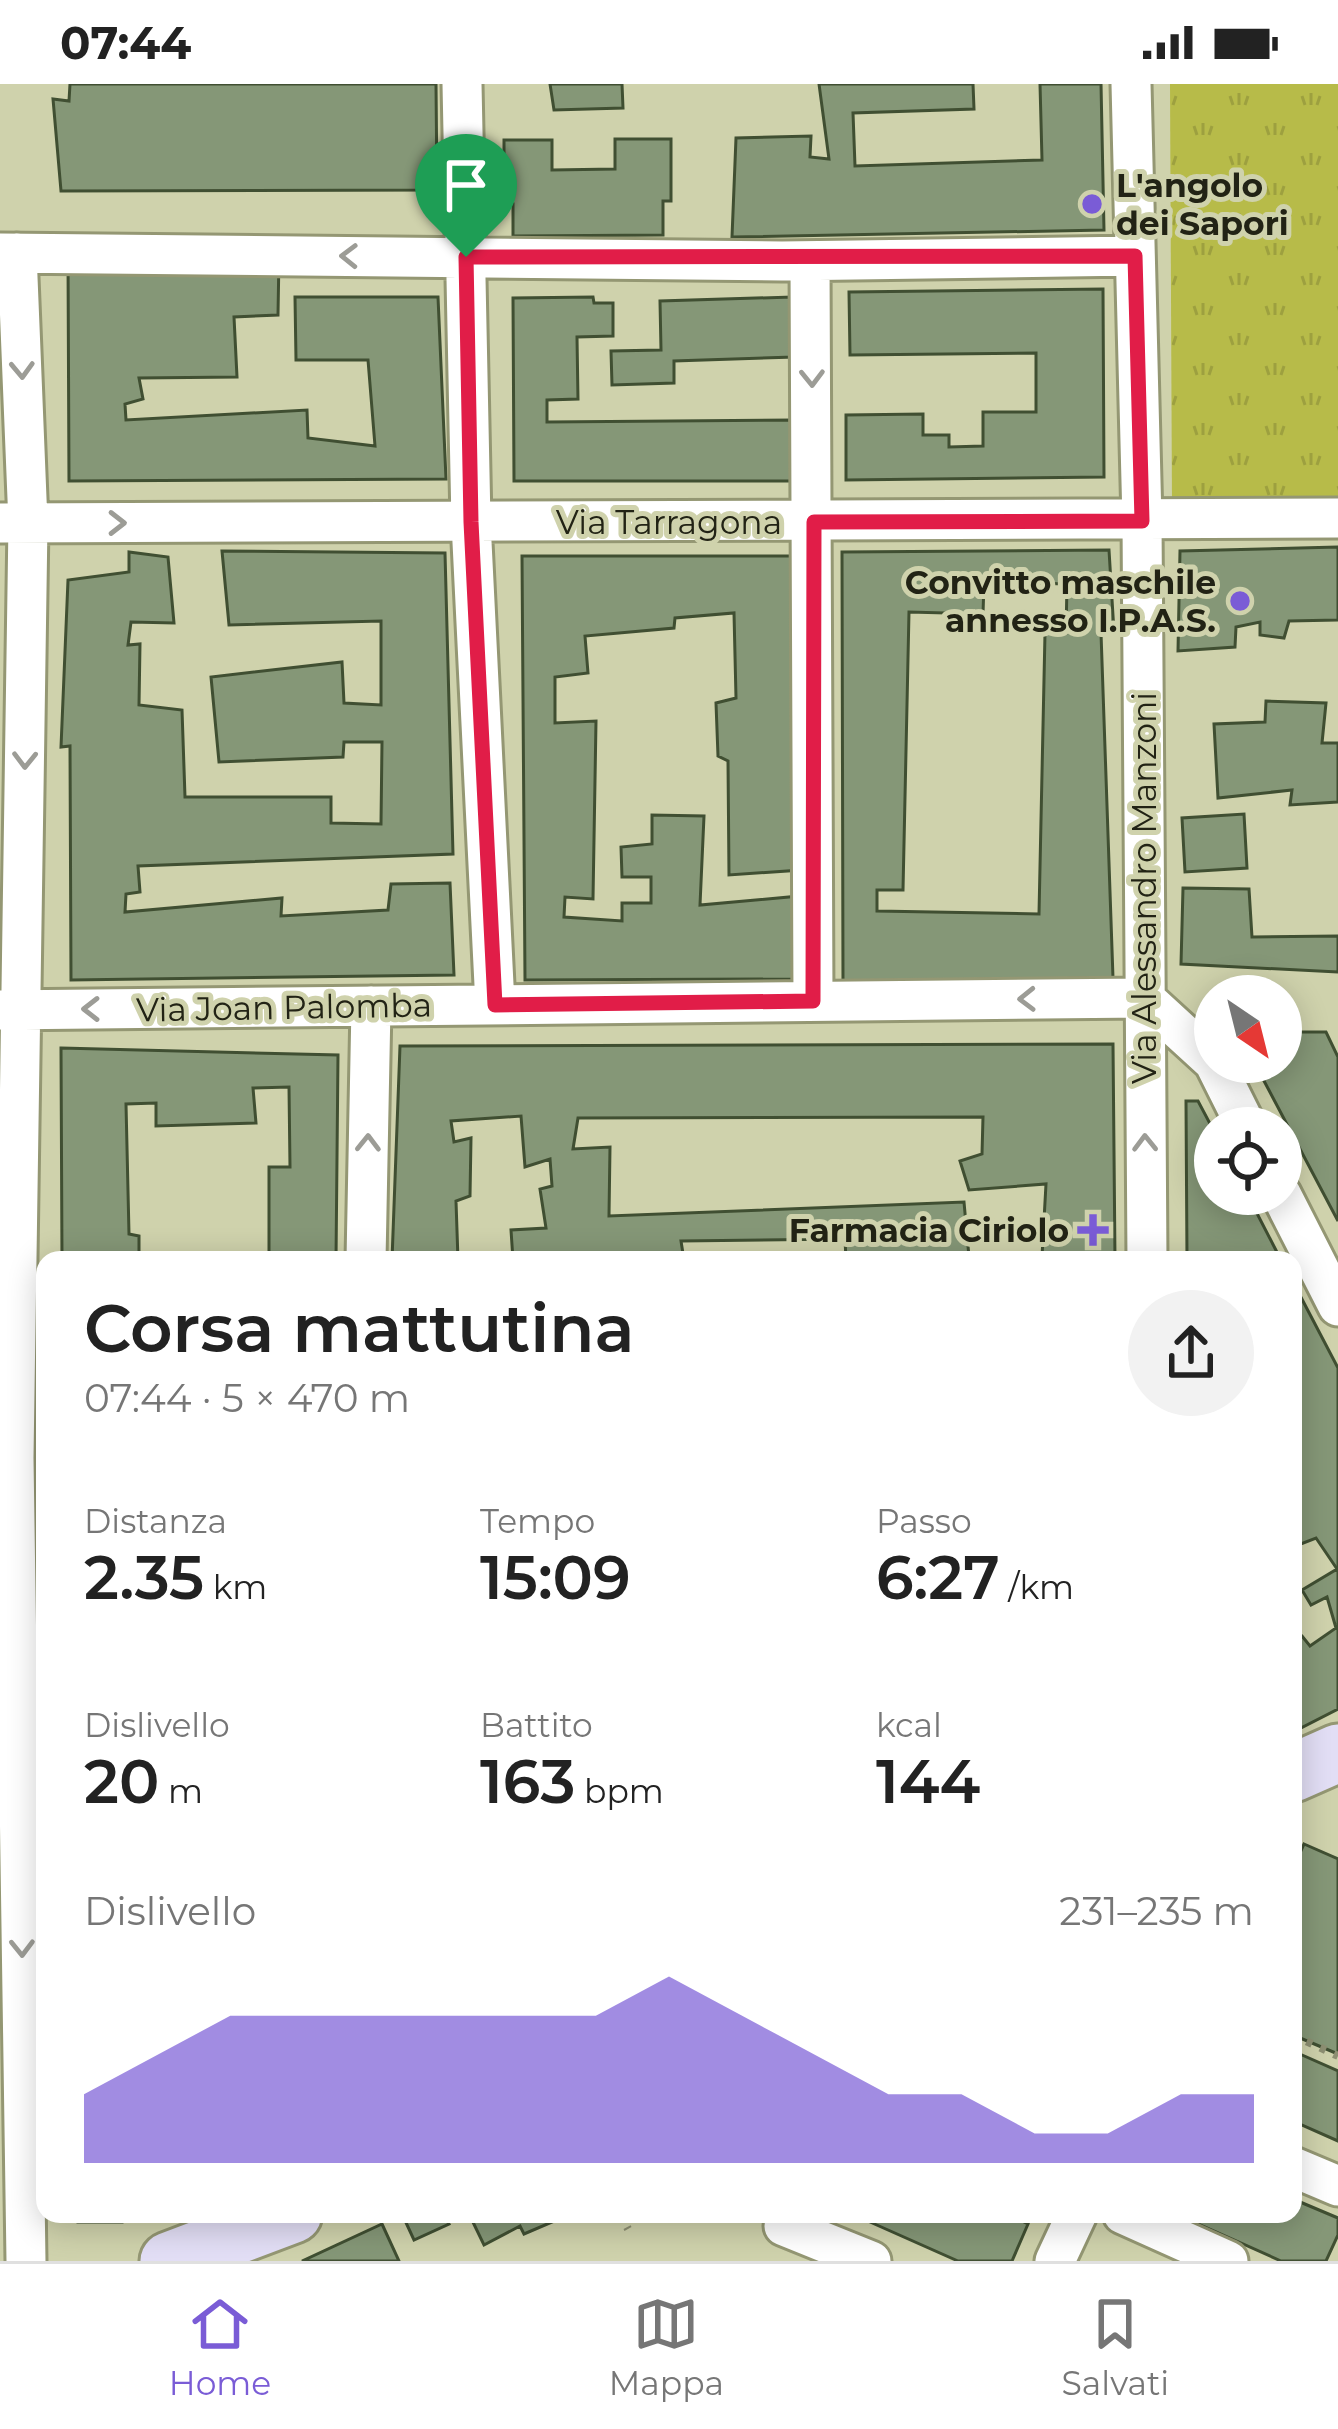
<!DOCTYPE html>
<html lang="it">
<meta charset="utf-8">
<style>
body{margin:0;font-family:Montserrat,sans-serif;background:#f2f2f2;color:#222;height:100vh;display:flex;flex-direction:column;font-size:45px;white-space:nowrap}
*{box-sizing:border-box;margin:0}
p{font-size:39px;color:#767676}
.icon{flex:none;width:66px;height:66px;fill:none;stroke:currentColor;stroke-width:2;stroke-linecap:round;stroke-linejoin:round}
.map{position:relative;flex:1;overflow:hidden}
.panel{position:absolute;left:36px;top:1167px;width:1266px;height:972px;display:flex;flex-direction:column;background:#fff;border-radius:24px;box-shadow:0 6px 30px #0003}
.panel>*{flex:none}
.needle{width:78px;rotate:145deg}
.buttons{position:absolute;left:1194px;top:891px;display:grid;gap:24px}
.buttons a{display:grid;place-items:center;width:108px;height:108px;border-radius:50%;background:#fff;box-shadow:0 6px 30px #0003;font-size:60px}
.pin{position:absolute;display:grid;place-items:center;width:102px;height:102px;color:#fff;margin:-123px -51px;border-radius:50% 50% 50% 0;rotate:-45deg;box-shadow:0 0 12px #0007}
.pin .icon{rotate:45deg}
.round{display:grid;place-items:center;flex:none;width:126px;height:126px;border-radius:63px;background:#f2f2f2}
.overview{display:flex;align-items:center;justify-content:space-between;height:204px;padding:0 48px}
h1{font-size:66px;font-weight:600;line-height:90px}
.stats{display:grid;grid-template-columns:repeat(3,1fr);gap:18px;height:204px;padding:12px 48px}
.stats div{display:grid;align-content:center}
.stats b{font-size:60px;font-weight:600}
.stats small{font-size:33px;font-weight:400}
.stats p{font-size:33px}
.chart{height:336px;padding:24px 48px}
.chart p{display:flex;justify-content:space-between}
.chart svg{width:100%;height:216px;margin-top:12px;fill:#7a5cd6;opacity:.7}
.status{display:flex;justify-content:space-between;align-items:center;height:84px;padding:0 60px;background:#fff;direction:ltr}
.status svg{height:33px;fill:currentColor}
.menu{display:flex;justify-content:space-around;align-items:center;height:168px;border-top:3px solid #e0e0e0;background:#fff;font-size:33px;color:#767676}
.menu a{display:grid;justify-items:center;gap:6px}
.menu .selected{color:#7a5cd6}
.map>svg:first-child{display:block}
.park{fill:url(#park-tufts)}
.building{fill:#859777;stroke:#404f32;stroke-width:3;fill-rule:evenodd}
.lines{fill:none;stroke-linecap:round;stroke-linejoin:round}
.street-casing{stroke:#949773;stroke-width:45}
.secondary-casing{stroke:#949773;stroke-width:63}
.path{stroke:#8d8f72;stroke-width:8;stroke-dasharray:6 9;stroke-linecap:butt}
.street{stroke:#fff;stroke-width:39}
.secondary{stroke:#e2def5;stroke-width:57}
.oneway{stroke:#9c9c96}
.route-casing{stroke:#fff;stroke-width:24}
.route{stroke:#e11d48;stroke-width:15}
.poi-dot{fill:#7a5cd6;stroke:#cfd2ac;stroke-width:4.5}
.labels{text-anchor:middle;stroke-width:10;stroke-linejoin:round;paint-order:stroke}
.poi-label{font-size:33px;font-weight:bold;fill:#222315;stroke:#cfd2ac;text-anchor:end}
.street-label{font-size:33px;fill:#222315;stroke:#cfd2ac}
</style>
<div class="status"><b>07:44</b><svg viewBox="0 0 49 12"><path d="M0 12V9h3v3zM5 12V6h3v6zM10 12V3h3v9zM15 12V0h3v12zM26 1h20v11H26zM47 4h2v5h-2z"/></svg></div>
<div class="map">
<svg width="1338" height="2177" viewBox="0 0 1338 2177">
<defs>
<pattern id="park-tufts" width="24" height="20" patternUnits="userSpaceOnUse" patternTransform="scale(3)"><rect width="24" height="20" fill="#b7bb49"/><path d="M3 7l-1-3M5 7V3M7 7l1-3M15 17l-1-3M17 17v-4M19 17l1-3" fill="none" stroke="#9da03f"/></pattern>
</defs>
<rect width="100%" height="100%" fill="#cfd2ac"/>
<path class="park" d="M1170,0H1338V417L1172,424Z"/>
<path class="building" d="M70,0H436L437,106L61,107L53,15L69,17Z
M550,0H622L623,24L554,26Z
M819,0H973L974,25L853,29L855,82L1042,76L1040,0H1101L1104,146L732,153L736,54L811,52L810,73L829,75Z
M615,55H671V117H663V151L513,152V120H504V56H552V86L615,85Z
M279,172L278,231L234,233L237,293L139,294L143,315L125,320L126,336L307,326L308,354L375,362L368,276H296L295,213H438L446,395L69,397L68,173Z
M1103,205L1104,393L846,396V331L923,330V351H949V363L983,362V328H1036V269L850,271L849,208Z
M593,213L594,219H613V252L577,253L578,315L547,316V338L792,336L793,397H514L513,214Z
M792,213L794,273L674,277V299L612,301L611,267L661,266L660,217Z
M1338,463V536L1289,537L1284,554L1260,551V538L1236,543L1235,563L1178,567L1180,467Z
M1109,466L1114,548L1101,549L1113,894L843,897L842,468ZM984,498L1067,500L1066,549H1045L1039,830L877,827V806H903L909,528L983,530Z
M222,467L445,469L453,770L138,782L140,808L126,810L125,828L282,814L281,832L388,826L391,800L450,799L454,891L71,896L70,662L61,663L68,496L129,488V468L168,473L174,539L131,538L128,561L140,560L139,621L182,626L185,713H331V739L381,740L382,658H344L343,673L219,678L211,593L342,578L344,619L381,621V537L229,541Z
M522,472H799L801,786L729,791L728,677L718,672L716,619L736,614L734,529L675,534L674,544L585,552L588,589L555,593V639L596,637L593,815L565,813L564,833L622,837V819H651V793H622L621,763L652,760V731L704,732L700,821L800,812L797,895L525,896Z
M1266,617L1326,619L1322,659H1338V718L1290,721L1292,706L1218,714L1214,640L1265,638Z
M1244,730L1247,784L1185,788L1182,734Z
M1183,804L1249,805L1252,853L1338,852V888L1181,880Z
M1281,948H1326L1338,973V1137L1254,978H1281Z
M1113,960L1115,1176H846L845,1155L681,1157L684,1176H513L511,1146L546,1144L540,1105L552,1102L550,1075L525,1083L521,1032L451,1037L454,1058L471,1054L470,1112L456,1117L458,1176H392L400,962ZM983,1033L982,1070L960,1077L969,1106L1046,1100L1042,1172L969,1173L964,1118L609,1132L610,1063L573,1065L578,1034Z
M61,964L338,971L336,1176H269V1083H290L289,1003L253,1004L256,1039L156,1042V1019L126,1020L129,1150L139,1152V1176H62Z
M1186,1017H1198L1215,1049V1110H1247L1281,1176H1187Z
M1293,1198L1338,1284V1625L1293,1648V1555L1302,1552L1310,1562L1336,1544L1327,1513L1311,1521L1302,1506L1337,1485L1316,1454L1293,1463Z
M1304,1760L1338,1775V1970L1293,1951L1297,1920L1293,1918V1784Z
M1293,1967L1338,1987V2057L1293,2037Z
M1293,2115L1338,2134V2151L1326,2177H1281L1176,2130H1293Z
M78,2130H122V2138H78Z
M402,2130H444L449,2140L414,2156Z
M469,2130H555L557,2136L524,2150L520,2142L484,2161Z
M852,2130H1008L1028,2140L1012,2177H958Z
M382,2140L399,2177H302Z"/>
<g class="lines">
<g class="street-casing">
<path id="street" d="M462,0L471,438L495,921
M1131,0L1142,437L1147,1176
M0,169L782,177L1135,172
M17,169L28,439L14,1374L26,2177
M810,177L813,917
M0,439L1338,434
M0,926L1144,914L1214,978L1247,1044
M1281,1110L1338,1222
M366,1176L371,922
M1293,2083L1338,2102
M1123,2130L1228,2177
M784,2142L871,2177
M1055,2177L1077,2130"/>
</g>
<g class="secondary-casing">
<path id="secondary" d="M1293,1689L1338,1669
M169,2177L293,2130"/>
</g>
<path class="path" d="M1293,1951L1338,1972
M620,2130L628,2145"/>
<use href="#street" class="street"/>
<use href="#secondary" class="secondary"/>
</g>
<defs><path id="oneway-chevron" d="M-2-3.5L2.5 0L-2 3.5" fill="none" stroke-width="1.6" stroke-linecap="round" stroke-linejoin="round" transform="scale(3)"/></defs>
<g class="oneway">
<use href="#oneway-chevron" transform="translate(349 172) rotate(-179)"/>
<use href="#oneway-chevron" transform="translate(22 286) rotate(88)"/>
<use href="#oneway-chevron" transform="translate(812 294) rotate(89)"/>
<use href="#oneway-chevron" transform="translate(117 439)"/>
<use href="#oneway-chevron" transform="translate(25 676) rotate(91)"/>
<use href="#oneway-chevron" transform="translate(1027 915) rotate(179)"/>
<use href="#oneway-chevron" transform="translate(91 925) rotate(180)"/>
<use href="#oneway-chevron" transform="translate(368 1059) rotate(-89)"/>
<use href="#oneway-chevron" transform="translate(1145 1059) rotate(-91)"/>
<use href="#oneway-chevron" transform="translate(22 1864) rotate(89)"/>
</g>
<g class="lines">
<g class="route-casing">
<path id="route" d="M1135,172L1142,437L814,438L813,917L495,921L471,438L466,173Z"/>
</g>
<use href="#route" class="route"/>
</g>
<g class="poi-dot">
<circle cx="1092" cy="120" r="12"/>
<circle cx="1240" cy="517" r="12"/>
<path d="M1087 1128h12v12h12v12h-12v12h-12v-12h-12v-12h12z"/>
</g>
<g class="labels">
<g class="poi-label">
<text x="1116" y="113" text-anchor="start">L'angolo<tspan x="1116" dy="38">dei Sapori</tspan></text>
<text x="1216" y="510">Convitto maschile<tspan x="1216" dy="38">annesso I.P.A.S.</tspan></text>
<text x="1069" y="1158">Farmacia Ciriolo</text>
</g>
<g class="street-label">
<text x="669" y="450">Via Tarragona</text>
<text transform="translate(1144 804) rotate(-90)" y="12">Via Alessandro Manzoni</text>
<text transform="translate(284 923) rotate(-1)" y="12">Via Joan Palomba</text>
</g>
</g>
</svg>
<div class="buttons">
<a><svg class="needle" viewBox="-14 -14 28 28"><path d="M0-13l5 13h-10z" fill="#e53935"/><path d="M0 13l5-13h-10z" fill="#767676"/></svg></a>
<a><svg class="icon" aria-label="locate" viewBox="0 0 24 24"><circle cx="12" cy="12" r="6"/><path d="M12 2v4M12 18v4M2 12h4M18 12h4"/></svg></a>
</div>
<div class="pin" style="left:466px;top:173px;background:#1e9e55"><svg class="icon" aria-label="arrive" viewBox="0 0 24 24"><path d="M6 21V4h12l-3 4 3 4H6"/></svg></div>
<section class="panel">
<div class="overview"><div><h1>Corsa mattutina</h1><p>07:44 · 5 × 470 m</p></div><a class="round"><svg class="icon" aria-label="share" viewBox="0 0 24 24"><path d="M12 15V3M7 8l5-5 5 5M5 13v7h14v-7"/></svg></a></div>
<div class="stats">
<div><p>Distanza</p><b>2.35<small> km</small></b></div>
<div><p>Tempo</p><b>15:09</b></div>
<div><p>Passo</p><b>6:27<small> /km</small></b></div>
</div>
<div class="stats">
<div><p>Dislivello</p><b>20<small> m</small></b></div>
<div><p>Battito</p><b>163<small> bpm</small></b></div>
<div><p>kcal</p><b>144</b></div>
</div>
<div class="chart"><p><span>Dislivello</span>231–235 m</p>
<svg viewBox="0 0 160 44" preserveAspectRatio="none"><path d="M0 44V30L10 22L20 14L30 14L40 14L50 14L60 14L70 14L80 6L90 14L100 22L110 30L120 30L130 38L140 38L150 30L160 30V44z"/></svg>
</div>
</section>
</div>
<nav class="menu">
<a class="selected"><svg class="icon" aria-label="home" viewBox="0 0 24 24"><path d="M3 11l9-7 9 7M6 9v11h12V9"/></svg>Home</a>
<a><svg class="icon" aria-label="map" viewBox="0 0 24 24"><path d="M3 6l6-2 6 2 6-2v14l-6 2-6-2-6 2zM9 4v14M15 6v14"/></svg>Mappa</a>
<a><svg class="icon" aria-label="saved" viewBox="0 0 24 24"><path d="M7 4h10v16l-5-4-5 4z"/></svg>Salvati</a>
</nav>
